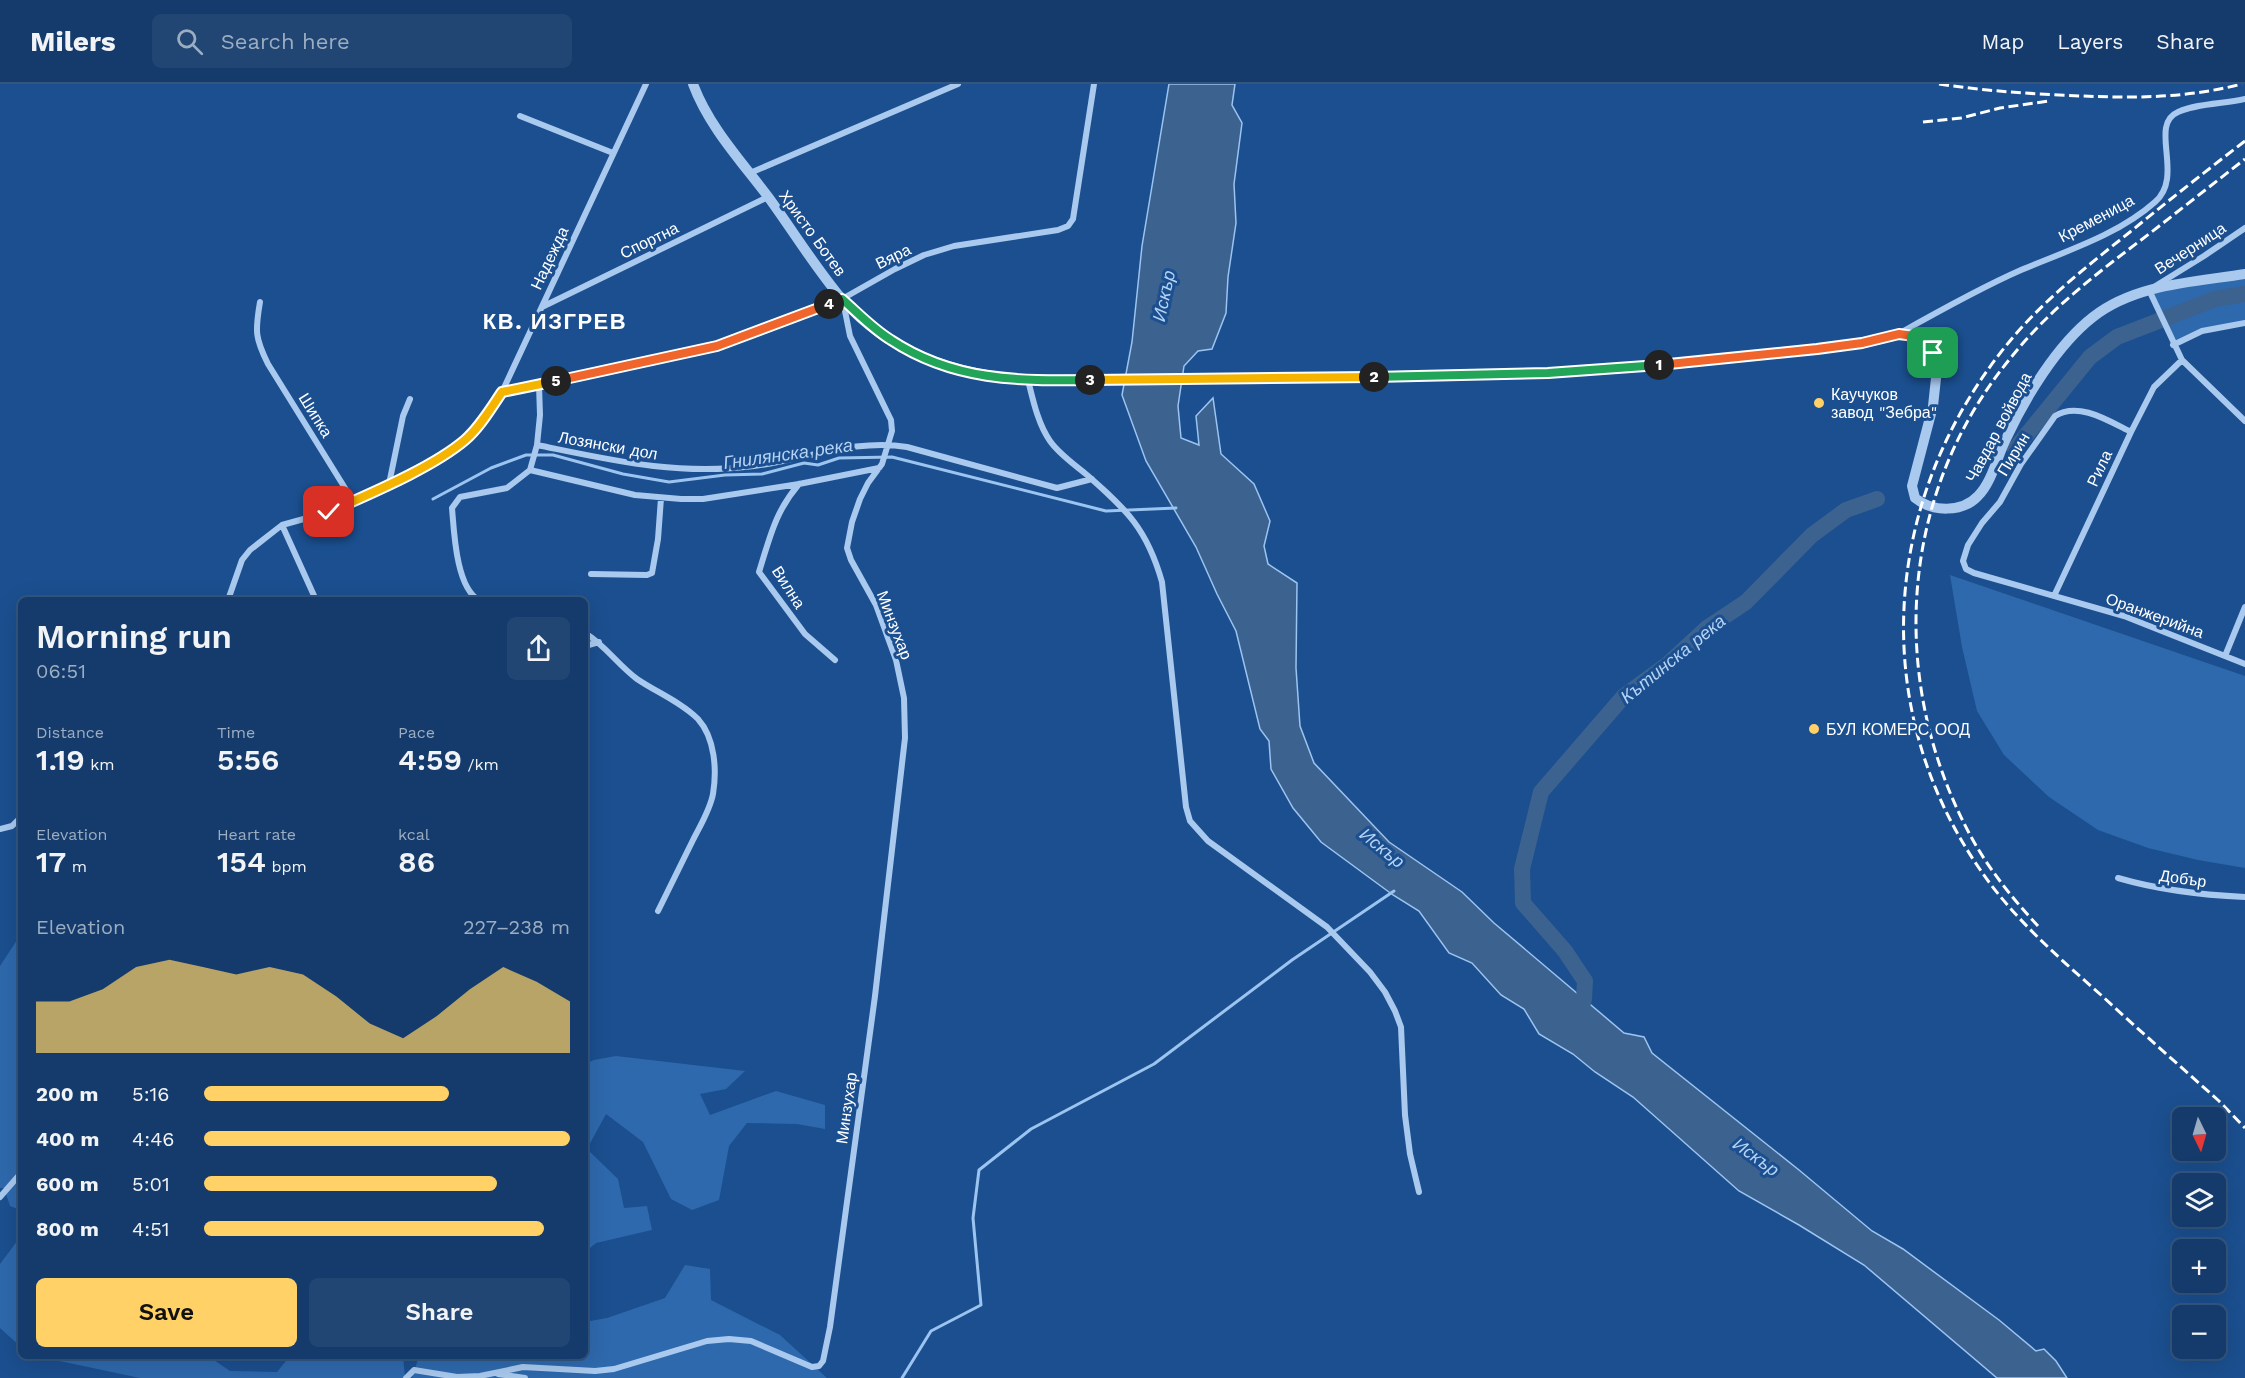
<!DOCTYPE html>
<meta charset="utf-8">
<style>
body{margin:0;font-family:"Work Sans",sans-serif;background:#214673;color:#f1f3f6;height:100vh;display:flex;flex-direction:column;font-size:22px;white-space:nowrap}
*{box-sizing:border-box;margin:0}
p{font-size:20px;color:#9dadc1}
.icon{flex:none;width:33px;height:33px;fill:none;stroke:currentColor;stroke-width:2;stroke-linecap:round;stroke-linejoin:round}
.map{position:relative;flex:1;overflow:hidden}
.sheet{position:absolute;left:18px;top:513px;width:570px;height:762px;display:flex;flex-direction:column;background:#143b6b;border-radius:9px;box-shadow:0 6px 24px #0002,0 0 0 2px #33557e}
.sheet>*{flex:none}
.needle{width:39px;rotate:175deg}
.tools{position:absolute;left:2172px;top:1023px;display:grid;gap:12px}
.tools a{display:grid;place-items:center;width:54px;height:54px;border-radius:9px;background:#143b6b;box-shadow:0 6px 24px #0002,0 0 0 2px #33557e;font-size:30px}
.pin{position:absolute;display:grid;place-items:center;width:51px;height:51px;color:#fff;margin:-26px;border-radius:12px;box-shadow:0 3px 9px #0006}
.km{position:absolute;width:30px;height:30px;margin:-15px;border-radius:50%;background:#222;color:#fff;font-size:16px;line-height:30px;text-align:center}
.round{display:grid;place-items:center;flex:none;width:63px;height:63px;border-radius:9px;background:#214673}
.overview{display:flex;align-items:center;justify-content:space-between;height:102px;padding:0 18px}
h1{font-size:33px;font-weight:600;line-height:45px}
.stats{display:grid;grid-template-columns:repeat(3,1fr);gap:9px;height:102px;padding:6px 18px}
.stats div{display:grid;align-content:center}
.stats b{font-size:30px;font-weight:600}
.stats small{font-size:16px;font-weight:400}
.stats p{font-size:16px}
.chart{height:168px;padding:12px 18px}
.chart p{display:flex;justify-content:space-between}
.chart svg{width:100%;height:108px;margin-top:6px;fill:#ffd166;opacity:.7}
.button{display:flex;gap:12px;margin-top:auto;padding:12px 18px}
.button a{flex:1;height:69px;border-radius:9px;background:#ffd166;color:#111;font-size:24px;font-weight:600;line-height:69px;text-align:center}
.button a+a{background:#214673;color:#f1f3f6}
ul{padding:0 18px;list-style:none;font-size:20px}
li{display:grid;grid-template-columns:96px 72px 1fr;align-items:center;height:45px}
li i{height:15px;border-radius:8px;background:#ffd166}
header{display:flex;align-items:center;gap:36px;box-sizing:border-box;height:84px;padding:0 30px;background:#143b6b;border-bottom:2px solid #33557e}
header strong{font-size:28px}
nav{display:flex;gap:33px;margin-inline-start:auto;font-size:21px}
.search{width:420px;height:54px;background:#214673;display:flex;align-items:center;gap:15px;box-sizing:border-box;padding:0 21px;border-radius:9px;color:#9dadc1;font-size:22px}
.map>svg:first-child{display:block}
.green{fill:#2e69ad}
.water{fill:#3c6290;stroke:#9cc4f0;stroke-width:1.5}
.lines{fill:none;stroke-linecap:round;stroke-linejoin:round}
.stream{stroke:#9cc4f0;stroke-width:3}
.river{stroke:#3c6290;stroke-width:16}
.minor{stroke:#a9c9ee;stroke-width:6}
.tertiary{stroke:#a9c9ee;stroke-width:10}
.rail{stroke:#fff;stroke-width:3;stroke-dasharray:10 4.5;stroke-linecap:butt}
.split-1-casing{stroke:#fff;stroke-width:12}
.split-2-casing{stroke:#fff;stroke-width:12}
.split-3-casing{stroke:#fff;stroke-width:12}
.split-4-casing{stroke:#fff;stroke-width:12}
.split-5-casing{stroke:#fff;stroke-width:12}
.split-6-casing{stroke:#fff;stroke-width:12}
.split-1{stroke:#f0652b;stroke-width:8}
.split-2{stroke:#22a559;stroke-width:8}
.split-3{stroke:#f5b400;stroke-width:8}
.split-4{stroke:#22a559;stroke-width:8}
.split-5{stroke:#f0652b;stroke-width:8}
.split-6{stroke:#f5b400;stroke-width:8}
.poi-dot{fill:#ffd166;stroke:#1b4f8f;stroke-width:2}
.labels{text-anchor:middle;stroke-width:6;stroke-linejoin:round;paint-order:stroke}
.street-label{font-size:16px;fill:#fff;stroke:#1b4f8f}
.poi-label{font-size:16px;fill:#fff;stroke:#1b4f8f;text-anchor:start}
.water-label{font-size:18px;font-style:italic;fill:#b5d3f5;stroke:#1b4f8f}
.district-label{font-size:22px;font-weight:bold;letter-spacing:1.5px;fill:#fff;stroke:#1b4f8f}
</style>
<header>
<strong>Milers</strong>
<div class="search"><svg class="icon" aria-label="search" viewBox="0 0 24 24"><circle cx="10" cy="10" r="6"/><path d="M15 15l6 6"/></svg>Search here</div>
<nav><a>Map</a><a>Layers</a><a>Share</a></nav>
</header>
<div class="map">
<svg width="2245" height="1294" viewBox="0 0 2245 1294">
<rect width="100%" height="100%" fill="#1b4f8f"/>
<path class="green" d="M2245,190V239L2202,247L2173,261L2149,206Z
M1950,491L2245,592V784L2198,776L2148,764L2098,746L2049,713L2004,671L1977,627L1962,563Z
M21,850V1126L10,1122L4,1104H0V882Z
M616,972L745,987L726,1005L700,1010L710,1031L776,1007L825,1021V1045L797,1040L747,1039L729,1062L719,1116L692,1126L671,1115L643,1058L606,1030L587,1065L618,1095L624,1124L647,1122L652,1146L596,1159L585,1168V980L594,976Z
M21,1152V1263L0,1244V1180Z
M685,1181L710,1185L711,1216L780,1251L827,1294H412L419,1272H585V1238L607,1234L665,1214Z
M36,1272H208L230,1287L277,1288L290,1272H403L405,1294H140Z"/>
<path class="water" d="M1169,0H1235L1232,21L1242,39L1234,100L1236,139L1228,193L1226,229L1212,265L1198,267L1184,282L1178,322L1181,354L1199,361L1196,332L1213,314L1221,370L1254,400L1270,437L1264,462L1268,480L1297,499L1296,584L1300,642L1314,679L1389,758L1462,808L1494,839L1624,949L1644,953L1652,969L1799,1086L1872,1147L1903,1165L1999,1236L2036,1267L2044,1265L2056,1277L2067,1294H1997L1864,1181L1799,1141L1739,1107L1633,1013L1595,988L1573,970L1539,950L1524,925L1501,911L1472,879L1449,869L1419,827L1393,811L1321,758L1293,724L1271,685L1269,657L1260,645L1236,547L1217,510L1196,463L1146,377L1122,311L1132,258L1142,162Z"/>
<g class="lines">
<path class="stream" d="M433,415L491,384L526,371H553L623,390L669,398L725,391L762,390L804,379L818,381L839,374L892,373L1106,427L1176,424
M902,1294L931,1247L981,1221L973,1134L979,1086L1031,1045L1154,980L1292,876L1394,807"/>
<path class="river" d="M2015,365L2090,273L2117,253L2215,215L2245,210
M1578,936L1584,915L1585,897L1565,867L1523,819L1522,785L1541,708L1624,612L1668,580L1707,544L1746,518L1812,451L1846,426L1877,415"/>
<path class="minor" d="M520,32L613,69
M750,89L958,0
M2245,144L2204,172L2149,206L2182,276L2245,337
M260,218C255,247 255,254 268,280L353,417
M542,223L768,113
M1900,249C1939,227 1980,204 2021,186C2066,167 2118,151 2155,118C2185,92 2148,41 2178,28C2198,19 2224,20 2245,15
M2173,261L2202,247L2245,239
M1028,296C1033,316 1038,340 1050,357C1059,370 1075,381 1087,391C1127,426 1147,445 1162,498L1186,723L1190,737L1208,757L1327,843L1370,888L1385,908L1395,927L1401,943L1405,1031L1410,1070L1419,1108
M502,308L717,262L842,215L895,185L924,171L954,162L1058,146L1068,142L1073,135L1094,0
M2131,348C2109,337 2078,317 2055,332L2021,380L2000,418L1982,439L1968,461L1963,477L1966,485L1974,489L2124,532L2245,580
M537,361L540,331L539,301
M530,386L537,361C611,376 677,392 754,382C804,376 856,354 907,363L1057,404L1092,395
M530,386L635,411L681,415H703L799,400L879,384
M389,400L403,332L410,315
M799,400C775,428 770,453 759,488L805,550L835,576
M282,441L316,516
M591,490L647,491L652,489L658,455L661,414
M2054,512L2131,348L2154,303L2182,276
M228,516L242,476L250,466L282,441L329,428L353,417L450,367L467,354L502,308L646,0
M479,516C456,504 454,447 452,424L460,413L507,404L530,386
M585,549C605,561 618,581 637,595C656,608 681,618 698,635C715,654 717,686 713,710C710,726 700,742 693,756C681,780 670,803 658,827
M585,562L599,558
M2225,572L2245,523
M0,745L12,742L21,733
M2118,794C2159,806 2202,811 2245,813
M0,1113L21,1089
M498,1290L525,1294
M406,1294L414,1286L457,1293L480,1292L523,1283L595,1287L614,1285L707,1257L729,1255L751,1257L812,1283L819,1282L823,1277L830,1243L875,912L905,654L904,614L896,576L876,521L851,476L847,464L852,438L860,415L868,399L882,380L892,347L891,336L850,252L843,217"/>
<path class="tertiary" d="M693,0C709,43 742,78 769,114C793,147 815,183 841,214C890,271 957,291 1028,296L1289,294L1548,289L1650,282L1817,265L1862,259L1899,250L1914,252L1926,258L1933,269L1937,285L1933,322L1912,402L1915,414C1932,428 1962,429 1978,412C1992,398 1997,373 2006,355C2025,314 2057,261 2093,233C2135,200 2194,198 2245,190"/>
<path class="rail" d="M1939,0C1979,6 2018,9 2059,11C2122,14 2179,16 2242,0
M1923,38L1961,34L2000,24L2049,17
M2245,57C2206,87 2168,117 2130,148C2086,183 2040,219 2005,263C1883,415 1867,621 1979,784C2012,833 2057,872 2101,911C2140,947 2180,982 2219,1017L2245,1044
M2038,842C2012,814 1987,783 1969,749C1887,594 1899,407 2013,271C2052,223 2100,187 2149,150C2181,125 2213,100 2245,75"/>
</g>
<g class="lines">
<g class="split-1-casing">
<path id="split-1" d="M1659,281L1817,265L1862,259L1899,250L1914,252L1926,258L1933,269"/>
</g>
<g class="split-2-casing">
<path id="split-2" d="M1374,293L1548,289L1659,281"/>
</g>
<g class="split-3-casing">
<path id="split-3" d="M1090,296L1374,293"/>
</g>
<g class="split-4-casing">
<path id="split-4" d="M829,220L842,215C858,229 873,245 891,256C953,297 1018,297 1090,296"/>
</g>
<g class="split-5-casing">
<path id="split-5" d="M556,297L717,262L829,220"/>
</g>
<g class="split-6-casing">
<path id="split-6" d="M329,428C369,410 432,384 465,356C480,343 491,324 502,308L556,297"/>
</g>
<use href="#split-1" class="split-1"/>
<use href="#split-2" class="split-2"/>
<use href="#split-3" class="split-3"/>
<use href="#split-4" class="split-4"/>
<use href="#split-5" class="split-5"/>
<use href="#split-6" class="split-6"/>
</g>
<g class="poi-dot">
<circle cx="1819" cy="319" r="6"/>
<circle cx="1814" cy="645" r="6"/>
</g>
<g class="labels">
<g class="street-label">
<text transform="translate(2096 134) rotate(-28)" y="6">Кременица</text>
<text transform="translate(813 149) rotate(54)" y="6">Христо Ботев</text>
<text transform="translate(649 156) rotate(-26)" y="6">Спортна</text>
<text transform="translate(2190 164) rotate(-33)" y="6">Вечерница</text>
<text transform="translate(893 172) rotate(-26)" y="6">Вяра</text>
<text transform="translate(549 174) rotate(-65)" y="6">Надежда</text>
<text transform="translate(316 331) rotate(58)" y="6">Шипка</text>
<text transform="translate(1998 343) rotate(-62)" y="6">Чавдар войвода</text>
<text transform="translate(608 361) rotate(10)" y="6">Лозянски дол</text>
<text transform="translate(2013 370) rotate(-59)" y="6">Пирин</text>
<text transform="translate(2099 384) rotate(-65)" y="6">Рила</text>
<text transform="translate(789 503) rotate(57)" y="6">Вилна</text>
<text transform="translate(2155 531) rotate(20)" y="6">Оранжерийна</text>
<text transform="translate(895 541) rotate(69)" y="6">Минзухар</text>
<text transform="translate(2183 794) rotate(8)" y="6">Добър</text>
<text transform="translate(846 1024) rotate(-82)" y="6">Минзухар</text>
</g>
<g class="poi-label">
<text x="1831" y="316">Каучуков<tspan x="1831" dy="18">завод "Зебра"</tspan></text>
<text x="1826" y="651">БУЛ КОМЕРС ООД</text>
</g>
<g class="water-label">
<text transform="translate(1164 212) rotate(-78)" y="6">Искър</text>
<text transform="translate(788 370) rotate(-8)" y="6">Гнилянска река</text>
<text transform="translate(1673 575) rotate(-39)" y="6">Кътинска река</text>
<text transform="translate(1382 764) rotate(39)" y="6">Искър</text>
<text transform="translate(1756 1073) rotate(36)" y="6">Искър</text>
</g>
<g class="district-label">
<text x="555" y="245">КВ. ИЗГРЕВ</text>
</g>
</g>
</svg>
<div class="tools">
<a><svg class="needle" viewBox="-14 -14 28 28"><path d="M0-13l5 13h-10z" fill="#e53935"/><path d="M0 13l5-13h-10z" fill="#9dadc1"/></svg></a>
<a><svg class="icon" aria-label="layers" viewBox="0 0 24 24"><path d="M12 4l9 5-9 5-9-5zM3 14l9 5 9-5"/></svg></a>
<a>+</a>
<a>−</a>
</div>
<div class="pin" style="left:1933px;top:269px;background:#1e9e55"><svg class="icon" aria-label="arrive" viewBox="0 0 24 24"><path d="M6 21V4h12l-3 4 3 4H6"/></svg></div>
<div class="pin" style="left:329px;top:428px;background:#d93025"><svg class="icon" aria-label="check" viewBox="0 0 24 24"><path d="M5 12l5 5 9-10"/></svg></div>
<b class="km" style="left:1659px;top:281px">1</b>
<b class="km" style="left:1374px;top:293px">2</b>
<b class="km" style="left:1090px;top:296px">3</b>
<b class="km" style="left:829px;top:220px">4</b>
<b class="km" style="left:556px;top:297px">5</b>
<section class="sheet">
<div class="overview"><div><h1>Morning run</h1><p>06:51</p></div><a class="round"><svg class="icon" aria-label="share" viewBox="0 0 24 24"><path d="M12 15V3M7 8l5-5 5 5M5 13v7h14v-7"/></svg></a></div>
<div class="stats">
<div><p>Distance</p><b>1.19<small> km</small></b></div>
<div><p>Time</p><b>5:56</b></div>
<div><p>Pace</p><b>4:59<small> /km</small></b></div>
</div>
<div class="stats">
<div><p>Elevation</p><b>17<small> m</small></b></div>
<div><p>Heart rate</p><b>154<small> bpm</small></b></div>
<div><p>kcal</p><b>86</b></div>
</div>
<div class="chart"><p><span>Elevation</span>227–238 m</p>
<svg viewBox="0 0 160 44" preserveAspectRatio="none"><path d="M0 44V23L10 23L20 18L30 9L40 6L50 9L60 12L70 9L80 12L90 21L100 32L110 38L120 29L130 18L140 9L150 15L160 23V44z"/></svg>
</div>
<ul>
<li><b>200 m</b>5:16<i style="width:67%"></i></li>
<li><b>400 m</b>4:46<i style="width:100%"></i></li>
<li><b>600 m</b>5:01<i style="width:80%"></i></li>
<li><b>800 m</b>4:51<i style="width:93%"></i></li>
</ul>
<div class="button"><a>Save</a><a>Share</a></div>
</section>
</div>
